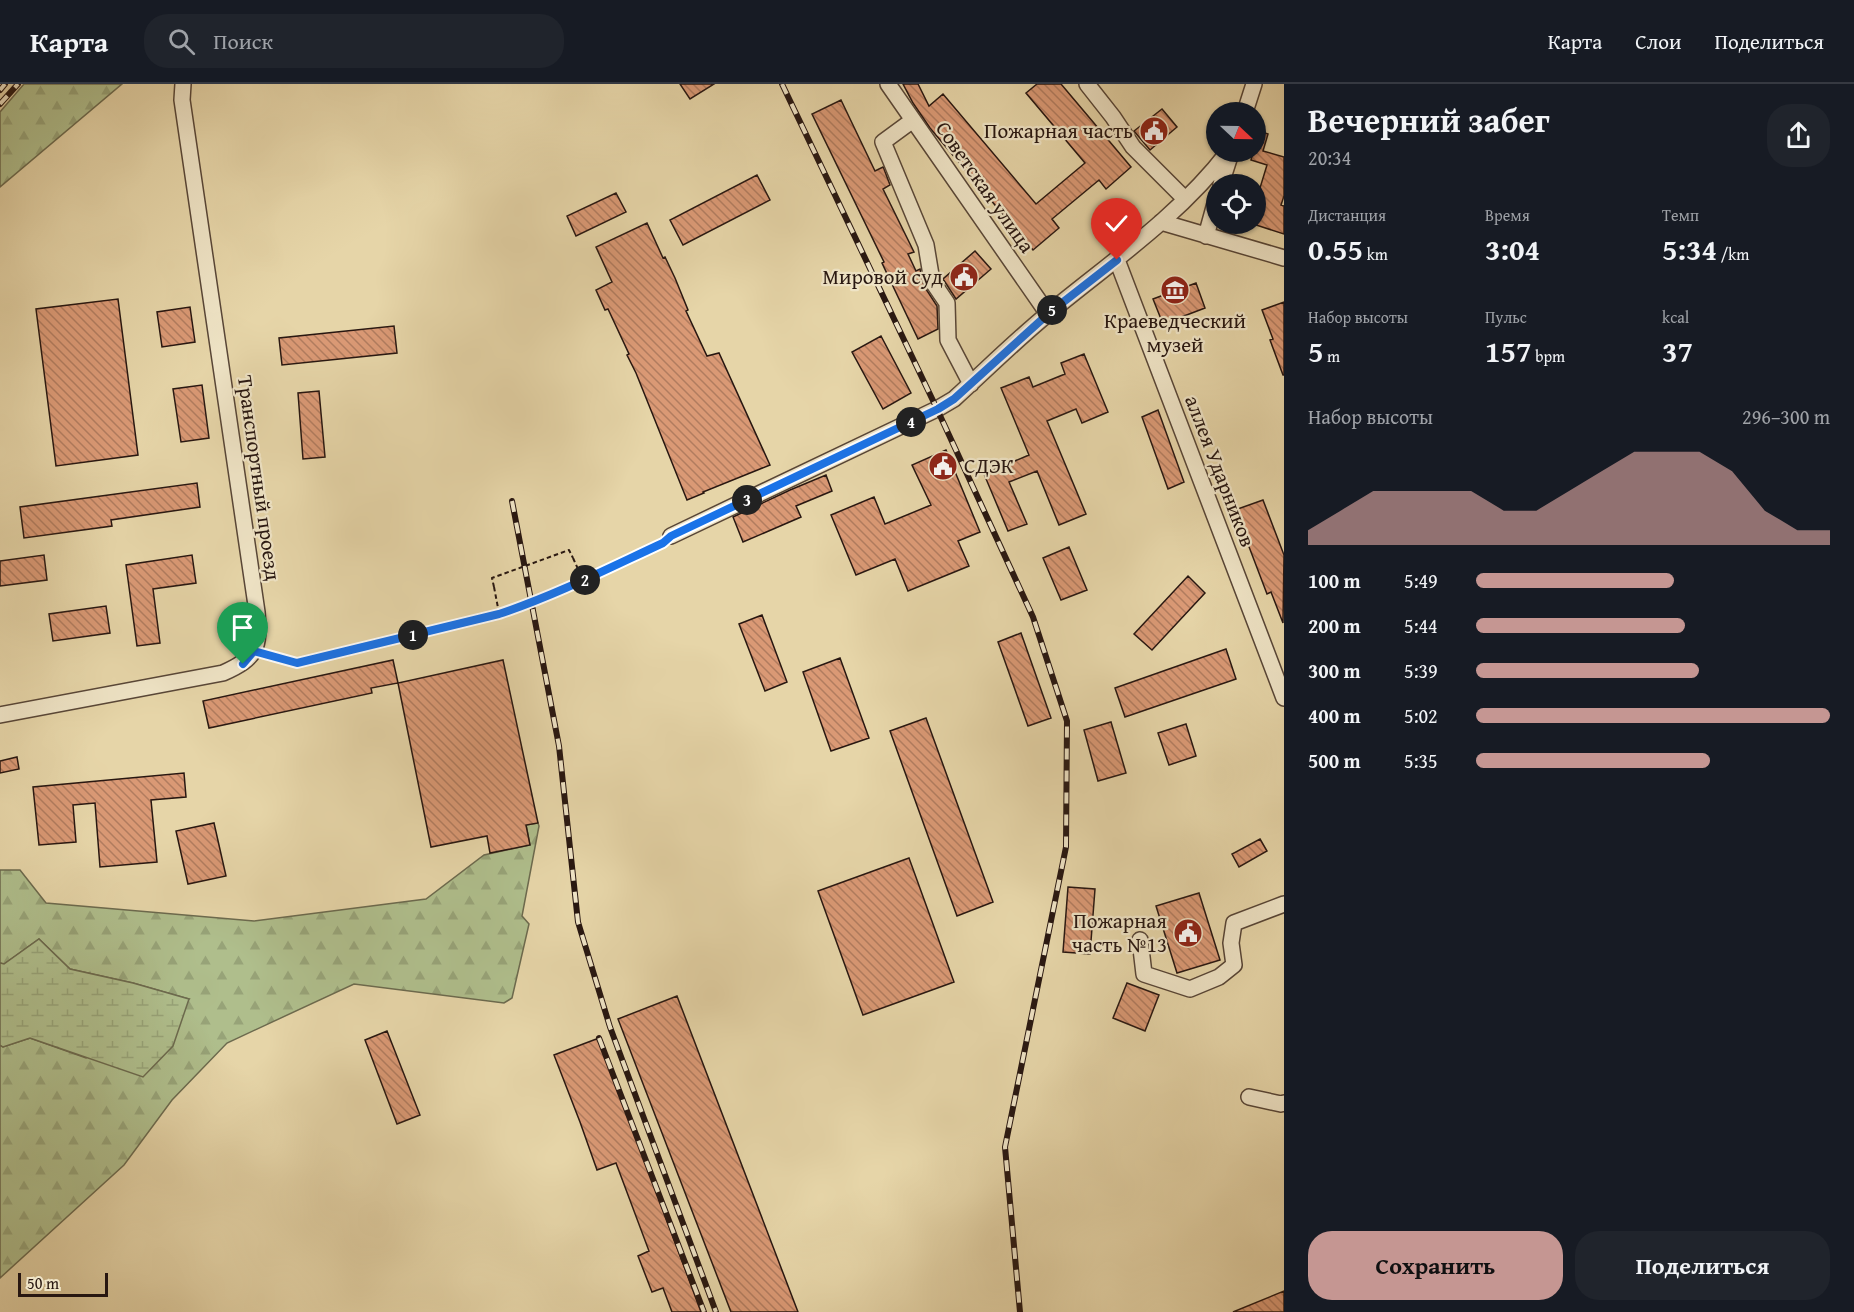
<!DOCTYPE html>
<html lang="ru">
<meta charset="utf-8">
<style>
body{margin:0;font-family:"Gentium Book Plus",serif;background:#20242c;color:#f1f3f6;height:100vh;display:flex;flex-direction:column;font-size:22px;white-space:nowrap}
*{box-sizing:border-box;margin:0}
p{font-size:20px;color:#9ea1a6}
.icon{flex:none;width:33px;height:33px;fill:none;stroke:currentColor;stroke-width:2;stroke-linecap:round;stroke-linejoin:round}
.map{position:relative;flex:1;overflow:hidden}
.side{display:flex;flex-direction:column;background:#171b24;width:570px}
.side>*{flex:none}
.needle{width:39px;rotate:112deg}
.fabs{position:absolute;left:1206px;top:18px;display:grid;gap:12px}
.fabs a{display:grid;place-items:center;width:60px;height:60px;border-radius:50%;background:#171b24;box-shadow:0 2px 4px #0004;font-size:30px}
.scale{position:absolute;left:18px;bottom:15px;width:90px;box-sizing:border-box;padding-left:6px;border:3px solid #281711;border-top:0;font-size:16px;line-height:21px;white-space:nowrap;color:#281711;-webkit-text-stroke:4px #efe4c6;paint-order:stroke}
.pin{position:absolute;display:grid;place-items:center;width:51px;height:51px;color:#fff;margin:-62px -26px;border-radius:50% 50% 50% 0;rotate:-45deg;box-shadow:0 0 6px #0007}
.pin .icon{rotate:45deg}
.km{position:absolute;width:30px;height:30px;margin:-15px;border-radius:50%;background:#222;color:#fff;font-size:16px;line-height:30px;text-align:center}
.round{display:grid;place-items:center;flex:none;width:63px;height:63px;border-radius:24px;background:#20242c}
.headline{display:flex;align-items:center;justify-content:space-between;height:102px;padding:0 24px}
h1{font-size:33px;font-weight:700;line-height:45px}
.stats{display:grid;grid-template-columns:repeat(3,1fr);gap:9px;height:102px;padding:6px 24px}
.stats div{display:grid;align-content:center}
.stats b{font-size:30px;font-weight:700}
.stats small{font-size:16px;font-weight:400}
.stats p{font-size:16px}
.chart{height:168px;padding:12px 24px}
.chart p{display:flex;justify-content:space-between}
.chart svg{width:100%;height:108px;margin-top:6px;fill:#c59692;opacity:.7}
.action{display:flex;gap:12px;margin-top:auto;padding:12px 24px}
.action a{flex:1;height:69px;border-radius:24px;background:#c59692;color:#111;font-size:24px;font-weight:700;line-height:69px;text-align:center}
.action a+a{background:#20242c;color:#f1f3f6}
ul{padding:0 24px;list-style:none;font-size:20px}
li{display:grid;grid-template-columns:96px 72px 1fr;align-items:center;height:45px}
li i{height:15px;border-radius:8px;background:#c59692}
header{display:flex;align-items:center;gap:36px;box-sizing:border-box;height:84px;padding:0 30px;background:#171b24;border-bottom:2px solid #363941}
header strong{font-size:28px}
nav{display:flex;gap:33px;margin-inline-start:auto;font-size:21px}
.search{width:420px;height:54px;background:#20242c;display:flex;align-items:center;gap:15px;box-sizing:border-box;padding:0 21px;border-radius:24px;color:#9ea1a6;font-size:22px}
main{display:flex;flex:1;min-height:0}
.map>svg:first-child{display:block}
.forest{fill:url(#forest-firs);stroke:#6c6a4e;stroke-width:1.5}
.wetland{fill:url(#wetland-marsh);stroke:#6c6a4e;stroke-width:1.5}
.building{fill:url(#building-back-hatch);stroke:#281711;stroke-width:1.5}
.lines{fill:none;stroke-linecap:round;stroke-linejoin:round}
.minor-casing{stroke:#584637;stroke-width:18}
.path{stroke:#281711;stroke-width:2;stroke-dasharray:4.5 3;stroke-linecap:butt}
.minor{stroke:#efe4c6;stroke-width:15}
.rail-casing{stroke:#281711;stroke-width:6}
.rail{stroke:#efe4c6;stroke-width:4;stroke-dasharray:11;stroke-linecap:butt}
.path-bridge{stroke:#281711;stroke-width:2;stroke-dasharray:4.5 3;stroke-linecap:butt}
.route-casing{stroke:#fff;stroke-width:12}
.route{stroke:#1a73e8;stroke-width:8}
.labels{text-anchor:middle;stroke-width:4.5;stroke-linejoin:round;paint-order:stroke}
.poi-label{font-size:21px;fill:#281711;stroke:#efe4c6;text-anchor:end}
.street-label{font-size:21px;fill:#281711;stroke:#efe4c6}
</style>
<header>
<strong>Карта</strong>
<div class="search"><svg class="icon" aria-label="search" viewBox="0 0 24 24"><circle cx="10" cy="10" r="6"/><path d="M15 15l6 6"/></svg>Поиск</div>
<nav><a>Карта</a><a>Слои</a><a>Поделиться</a></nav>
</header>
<main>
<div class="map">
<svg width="1284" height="1228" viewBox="0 0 1284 1228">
<defs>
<pattern id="forest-firs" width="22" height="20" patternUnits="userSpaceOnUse" patternTransform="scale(1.5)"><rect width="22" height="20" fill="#afbe8c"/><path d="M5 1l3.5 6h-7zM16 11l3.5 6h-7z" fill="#97a378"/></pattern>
<pattern id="wetland-marsh" width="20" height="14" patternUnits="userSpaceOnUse" patternTransform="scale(1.5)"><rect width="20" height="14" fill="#afbe8c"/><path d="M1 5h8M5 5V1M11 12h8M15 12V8" fill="none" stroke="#97a378"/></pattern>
<pattern id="building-back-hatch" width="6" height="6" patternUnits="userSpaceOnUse" patternTransform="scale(1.5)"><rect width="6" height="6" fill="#da9975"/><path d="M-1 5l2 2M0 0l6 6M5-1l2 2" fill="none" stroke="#b17c5f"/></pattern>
</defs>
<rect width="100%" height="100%" fill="#e6d5a8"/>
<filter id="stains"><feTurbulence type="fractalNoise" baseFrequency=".00333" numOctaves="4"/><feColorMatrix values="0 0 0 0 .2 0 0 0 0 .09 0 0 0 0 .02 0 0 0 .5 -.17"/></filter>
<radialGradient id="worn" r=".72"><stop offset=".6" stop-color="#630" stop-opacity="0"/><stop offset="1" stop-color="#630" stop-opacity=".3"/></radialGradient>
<path class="forest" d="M24,0H122L0,103V28Z
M538,739L539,742L522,832L529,840L512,914L504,919L354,900L227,959L172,1016L124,1081L0,1194V961L3,963L30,954L86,974L189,915L133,899L70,885L39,855L4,880L0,879V786H20L46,819L254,837L426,815L484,771L530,761L526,741Z"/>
<path class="wetland" d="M39,855L70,885L133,899L189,915L173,962L143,993L30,954L3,963L0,961V879L4,880Z"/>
<path class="building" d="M680,0H714L690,15Z
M903,0H918L929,22L943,10L1036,120L1085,79L1026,9L1037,0H1061L1131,83L1106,105L1099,96L1052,135L1059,144L1033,166L930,44L913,19Z
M841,16L875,87L883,83L884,85L890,101L883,105L914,168L908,170L916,187L920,185L924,202L937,222L938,245L918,255L882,179L884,178L812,30Z
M1162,25L1177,43L1150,66L1134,47Z
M1259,47L1268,50L1263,67L1284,73V112L1281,121L1284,122V150L1256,141V117L1267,81L1251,76L1253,68H1256V60Z
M757,91L770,116L683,161L670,136Z
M616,109L626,128L576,152L567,132Z
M647,139L663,174L665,173L675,194L688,226L686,227L707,272L719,269L770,381L703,408L704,409L687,416L636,289L627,271L629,270L608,225L605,226L596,206L612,198L596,163Z
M975,167L991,185L956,215L943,195Z
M1196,199L1205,224L1163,240L1153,215Z
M118,215L138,371L56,382L36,225Z
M1284,218V291H1283L1270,256L1273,255L1262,226Z
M190,223L195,258L162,263L157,228Z
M394,242L397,269L282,281L279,254Z
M881,252L911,309L883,325L852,268Z
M1084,270L1108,328L1082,339L1076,325L1047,337L1086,430L1059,441L1037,387L1009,398L1027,440L1008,447L984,390L1029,371L1001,304L1029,293L1033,303L1065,290L1061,279Z
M202,301L209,354L181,358L173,305Z
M319,307L325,373L303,375L298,309Z
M1158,326L1184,398L1168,405L1142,333Z
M946,366L980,448L958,457L969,482L908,507L895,475L856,491L831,431L874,413L885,440L931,421L912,381Z
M826,391L832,407L796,422L801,433L743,458L733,433L790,406Z
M197,399L200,423L111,436L112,442L24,454L20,423Z
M1263,416L1284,471L1283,539L1271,508L1267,510L1235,426Z
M1069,463L1087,506L1061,516L1043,474Z
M44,471L47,496L0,502V477Z
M192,471L196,499L153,505L160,559L137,562L126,481Z
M1188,492L1205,509L1152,566L1134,550Z
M106,522L110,549L53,557L49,530Z
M762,531L787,598L765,607L739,540Z
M1021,549L1051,634L1028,642L998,558Z
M1226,565L1236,595L1125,633L1115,604Z
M840,574L869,654L831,667L803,588Z
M393,576L398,599L371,604L372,609L209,644L203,617Z
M503,576L538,739L526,741L530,761L490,769L487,752L431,763L398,599Z
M926,634L993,818L957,832L890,647Z
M1111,638L1126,689L1098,697L1084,646Z
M1186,640L1196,672L1169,681L1158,649Z
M17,673L19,685L0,689V677Z
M184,689L186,713L151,716L157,778L100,783L95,719L73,721L76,758L39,761L33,703Z
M214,739L226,792L188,800L176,747Z
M1260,755L1267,767L1239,783L1232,770Z
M909,774L954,898L863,931L818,807Z
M1068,803L1095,805L1090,870L1063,868Z
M1199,809L1220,876L1177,889L1156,822Z
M1127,899L1159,911L1145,947L1113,934Z
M677,912L798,1228H731L618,935Z
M387,947L420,1031L397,1040L365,956Z
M599,954L701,1228H672L663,1204L652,1208L638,1172L649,1167L616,1079L597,1086L580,1038L554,971Z
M1284,1207V1228H1233Z"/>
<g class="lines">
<g class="minor-casing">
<path id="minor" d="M888,0L1048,230
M1087,0L1113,33L1133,63L1185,115
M1245,28L1254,0
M913,36L883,58L926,161L932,197L947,219L948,256L971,300
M1221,100L1230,72
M1161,138L1284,174
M1206,152L1216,116
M1117,176L1284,614
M671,452L937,325L954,315C986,286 1016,256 1049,229C1111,178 1179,132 1228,68
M0,631L223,589C257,574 260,564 257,528L182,16L183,0
M1140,856L1144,890L1190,905L1219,893L1234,881L1231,859L1234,839L1284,820
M1249,1013L1281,1020L1284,1019"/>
</g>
<path class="path" d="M573,474L583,496
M494,503L499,529
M267,571L297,579L499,530L562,506L662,459"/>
<use href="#minor" class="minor"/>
<g class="rail-casing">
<path id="rail" d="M782,0L937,325L1033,533L1067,637L1066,763L1005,1063L1020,1228
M0,6L5,0
M0,20L18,0
M512,417L559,662L578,838L610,943L716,1228
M599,954L704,1228"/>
</g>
<use href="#rail" class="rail"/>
<path class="path-bridge" d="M494,503L492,494L569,466L573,474"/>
</g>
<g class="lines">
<g class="route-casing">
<path id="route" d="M243,580L254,567L297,579L499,530C556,511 609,484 663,459L671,452L938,325L954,315L1048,230L1117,176"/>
</g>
<use href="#route" class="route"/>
</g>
<defs>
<g id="civic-disc" transform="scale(1.5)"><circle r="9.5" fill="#8f2418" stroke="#efe4c6"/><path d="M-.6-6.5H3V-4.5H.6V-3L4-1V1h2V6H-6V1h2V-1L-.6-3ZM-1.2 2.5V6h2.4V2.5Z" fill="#fff"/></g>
<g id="museum-disc" transform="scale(1.5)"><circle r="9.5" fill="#8f2418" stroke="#efe4c6"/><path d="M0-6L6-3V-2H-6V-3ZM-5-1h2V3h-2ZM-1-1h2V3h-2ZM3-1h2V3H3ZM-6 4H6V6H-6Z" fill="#fff"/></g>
</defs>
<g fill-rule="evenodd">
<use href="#civic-disc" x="1154" y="47"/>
<use href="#civic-disc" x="964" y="193"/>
<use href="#museum-disc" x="1175" y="206"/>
<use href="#civic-disc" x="943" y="382"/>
<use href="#civic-disc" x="1188" y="849"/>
</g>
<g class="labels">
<g class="poi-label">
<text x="1133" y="54">Пожарная часть</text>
<text x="943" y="200">Мировой суд</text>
<text x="1175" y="244" text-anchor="middle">Краеведческий<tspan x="1175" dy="24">музей</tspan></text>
<text x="964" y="389" text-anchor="start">СДЭК</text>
<text x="1167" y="844">Пожарная<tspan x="1167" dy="24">часть №13</tspan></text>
</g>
<g class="street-label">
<text transform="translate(985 103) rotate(55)" y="7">Советская улица</text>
<text transform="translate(1220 387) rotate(69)" y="7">аллея Ударников</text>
<text transform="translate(259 394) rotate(82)" y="7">Транспортный проезд</text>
</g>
</g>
<rect width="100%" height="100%" filter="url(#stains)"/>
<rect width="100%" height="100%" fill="url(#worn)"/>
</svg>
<div class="fabs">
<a><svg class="needle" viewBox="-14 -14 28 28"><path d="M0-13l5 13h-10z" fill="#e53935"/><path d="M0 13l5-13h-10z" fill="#9ea1a6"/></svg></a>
<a><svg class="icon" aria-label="locate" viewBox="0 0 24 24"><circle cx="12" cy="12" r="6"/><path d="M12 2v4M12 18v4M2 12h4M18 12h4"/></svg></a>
</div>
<div class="scale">50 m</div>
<div class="pin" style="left:243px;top:580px;background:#1e9e55"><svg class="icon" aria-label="arrive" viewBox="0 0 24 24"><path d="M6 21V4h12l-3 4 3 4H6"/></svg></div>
<div class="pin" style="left:1117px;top:176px;background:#d93025"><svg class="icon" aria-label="check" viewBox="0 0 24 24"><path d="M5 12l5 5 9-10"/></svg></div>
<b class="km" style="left:413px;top:551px">1</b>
<b class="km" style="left:585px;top:496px">2</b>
<b class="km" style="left:747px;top:416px">3</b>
<b class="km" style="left:911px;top:338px">4</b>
<b class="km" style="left:1052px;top:226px">5</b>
</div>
<section class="side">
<div class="headline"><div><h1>Вечерний забег</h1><p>20:34</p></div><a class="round"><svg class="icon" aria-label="share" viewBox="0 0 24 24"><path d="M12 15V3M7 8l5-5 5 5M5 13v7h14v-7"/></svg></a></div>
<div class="stats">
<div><p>Дистанция</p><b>0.55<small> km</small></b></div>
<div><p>Время</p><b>3:04</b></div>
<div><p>Темп</p><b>5:34<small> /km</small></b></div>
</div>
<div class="stats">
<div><p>Набор высоты</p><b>5<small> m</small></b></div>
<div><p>Пульс</p><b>157<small> bpm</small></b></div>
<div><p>kcal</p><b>37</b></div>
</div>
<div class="chart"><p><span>Набор высоты</span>296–300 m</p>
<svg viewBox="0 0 160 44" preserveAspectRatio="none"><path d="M0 44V38L10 30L20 22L30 22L40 22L50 22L60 30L70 30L80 22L90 14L100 6L110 6L120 6L130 14L140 30L150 38L160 38V44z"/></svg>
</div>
<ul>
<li><b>100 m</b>5:49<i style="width:56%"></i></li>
<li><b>200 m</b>5:44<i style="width:59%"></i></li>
<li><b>300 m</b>5:39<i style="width:63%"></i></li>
<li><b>400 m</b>5:02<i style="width:100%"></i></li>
<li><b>500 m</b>5:35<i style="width:66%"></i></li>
</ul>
<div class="action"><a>Сохранить</a><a>Поделиться</a></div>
</section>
</main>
